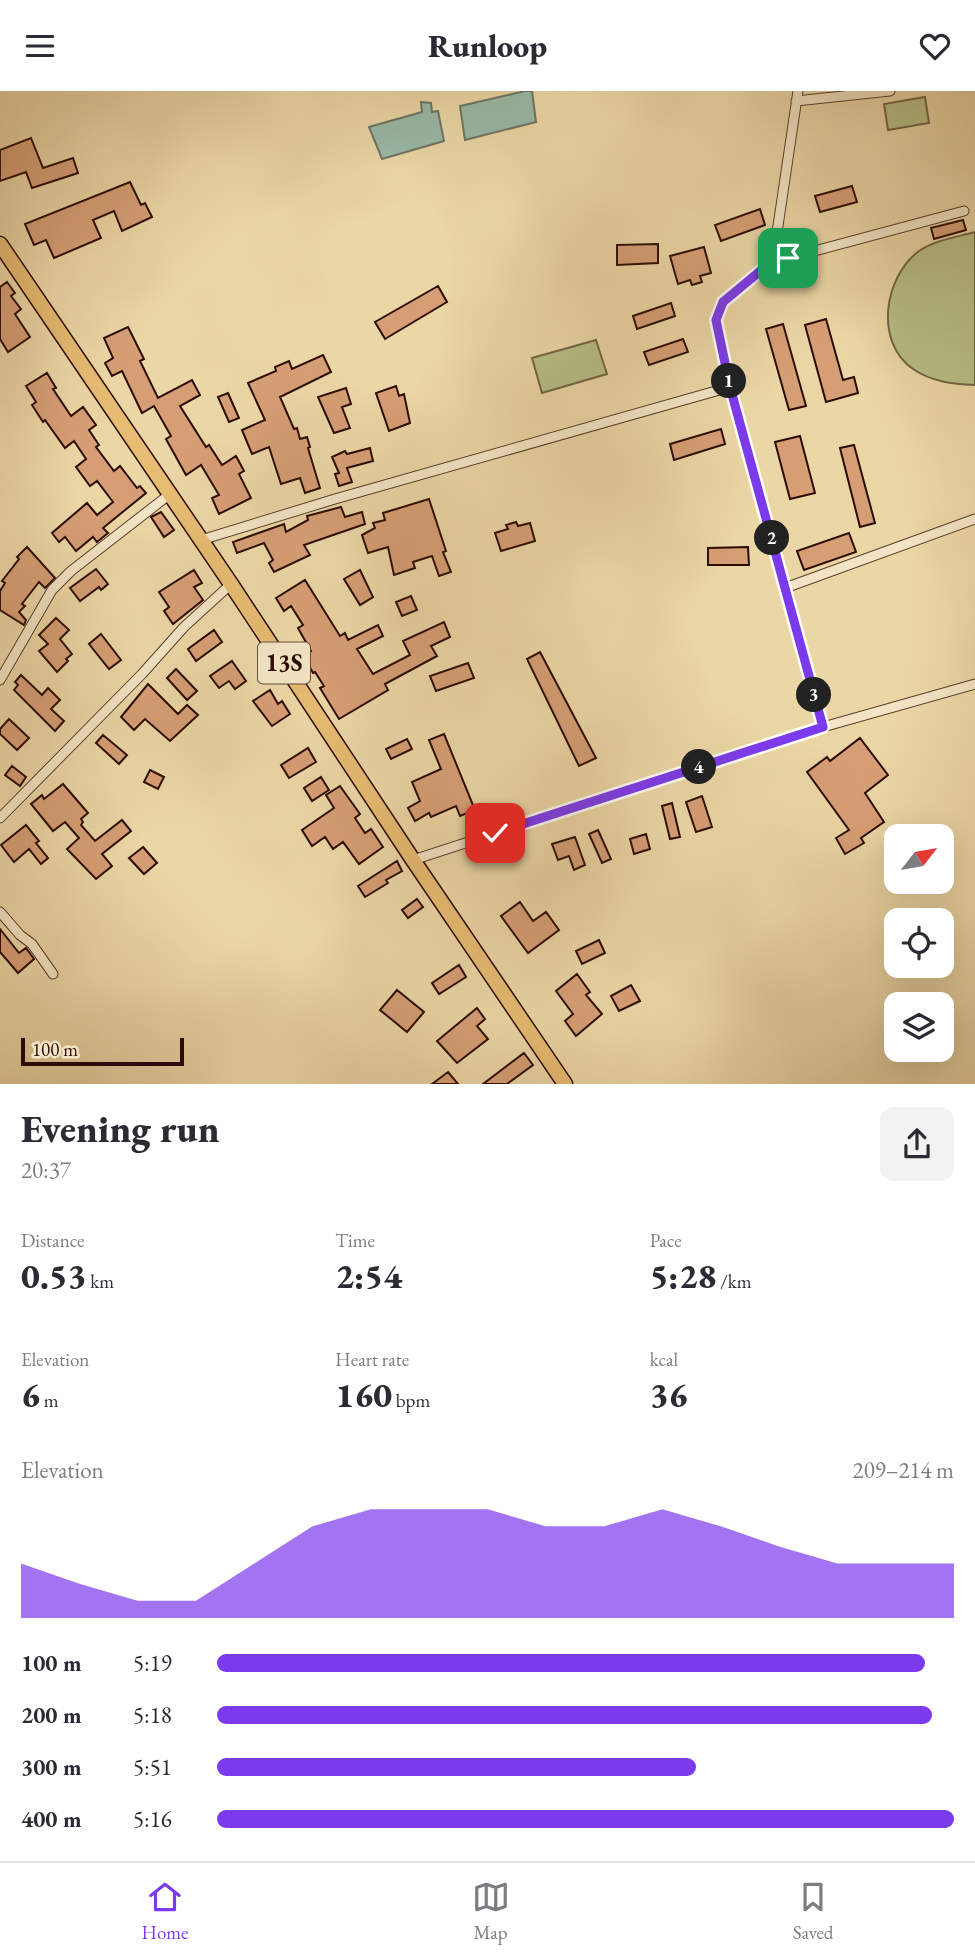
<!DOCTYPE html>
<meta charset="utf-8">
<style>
body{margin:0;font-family:"EB Garamond",serif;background:#f2f2f3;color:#2b2b33;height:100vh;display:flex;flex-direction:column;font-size:26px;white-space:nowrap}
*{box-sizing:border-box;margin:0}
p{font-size:23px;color:#7c7c81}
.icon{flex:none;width:38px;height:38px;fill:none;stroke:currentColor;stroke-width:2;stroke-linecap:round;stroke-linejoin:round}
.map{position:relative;height:993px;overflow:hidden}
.side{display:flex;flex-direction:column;background:#fff;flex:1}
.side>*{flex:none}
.needle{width:46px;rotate:59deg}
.controls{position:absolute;left:884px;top:733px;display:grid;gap:14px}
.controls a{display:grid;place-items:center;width:70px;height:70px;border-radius:14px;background:#fff;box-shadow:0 7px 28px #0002;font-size:35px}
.scale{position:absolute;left:21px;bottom:18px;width:163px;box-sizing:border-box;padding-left:7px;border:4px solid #2c0c02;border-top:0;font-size:19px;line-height:24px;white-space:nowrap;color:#2c0c02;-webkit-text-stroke:5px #f2e4c4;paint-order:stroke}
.pin{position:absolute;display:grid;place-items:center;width:60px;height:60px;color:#fff;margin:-30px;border-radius:14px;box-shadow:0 4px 10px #0006}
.km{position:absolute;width:35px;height:35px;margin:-18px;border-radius:50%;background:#222;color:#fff;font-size:19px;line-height:35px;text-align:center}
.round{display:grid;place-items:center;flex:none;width:74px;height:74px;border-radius:14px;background:#f2f2f3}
.headline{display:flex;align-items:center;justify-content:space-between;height:119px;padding:0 21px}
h1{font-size:38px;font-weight:800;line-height:52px}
.metrics{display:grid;grid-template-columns:repeat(3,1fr);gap:10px;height:119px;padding:7px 21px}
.metrics div{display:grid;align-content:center}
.metrics b{font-size:35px;font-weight:800}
.metrics small{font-size:19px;font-weight:400}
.metrics p{font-size:19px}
.chart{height:196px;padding:14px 21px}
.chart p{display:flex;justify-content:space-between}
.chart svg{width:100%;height:126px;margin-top:7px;fill:#7c3aed;opacity:.7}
ul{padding:0 21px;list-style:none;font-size:23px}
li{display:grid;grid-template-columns:112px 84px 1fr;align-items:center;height:52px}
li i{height:18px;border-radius:9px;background:#7c3aed}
header{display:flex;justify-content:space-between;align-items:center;height:91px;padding:0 21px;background:#fff;font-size:32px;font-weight:800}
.tab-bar{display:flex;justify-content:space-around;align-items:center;height:98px;border-top:2px solid #e1e1e2;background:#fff;font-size:19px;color:#7c7c81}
.tab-bar a{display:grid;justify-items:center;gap:4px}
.tab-bar .selected{color:#7c3aed}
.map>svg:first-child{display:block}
.green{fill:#b7be86;stroke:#726544;stroke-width:2}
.water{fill:#98b9a7;stroke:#6d7465;stroke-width:2}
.building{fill:#d69e75;stroke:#2c0c02;stroke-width:2}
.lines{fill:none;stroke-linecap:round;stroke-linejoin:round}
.minor-casing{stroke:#5c3e2b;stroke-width:11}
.trunk-casing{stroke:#2c0c02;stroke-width:17}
.minor{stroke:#f2e4c4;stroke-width:9}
.trunk{stroke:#e6bb72;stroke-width:14}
.route-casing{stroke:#fff;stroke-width:14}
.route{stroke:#7c3aed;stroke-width:9}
.labels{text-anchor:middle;stroke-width:5;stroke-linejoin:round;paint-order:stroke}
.shield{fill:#f2e4c4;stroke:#674d3c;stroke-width:2}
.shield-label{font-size:24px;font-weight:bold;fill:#2c0c02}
</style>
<header><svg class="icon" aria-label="menu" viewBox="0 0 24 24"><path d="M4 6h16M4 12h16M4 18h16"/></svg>Runloop<svg class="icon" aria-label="heart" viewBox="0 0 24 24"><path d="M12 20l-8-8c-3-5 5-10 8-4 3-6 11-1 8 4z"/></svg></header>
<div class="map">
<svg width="975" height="993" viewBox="0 0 975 993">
<rect width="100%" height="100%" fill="#ebd6a5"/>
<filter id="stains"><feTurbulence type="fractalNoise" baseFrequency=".00286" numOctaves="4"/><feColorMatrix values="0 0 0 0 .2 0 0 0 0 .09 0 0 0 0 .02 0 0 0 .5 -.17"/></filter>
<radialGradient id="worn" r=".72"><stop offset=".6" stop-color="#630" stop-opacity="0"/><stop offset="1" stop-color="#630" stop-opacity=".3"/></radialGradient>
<path class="green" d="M925,6L929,32L888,39L884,13Z
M975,141V294C953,293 932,291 913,278C874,251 884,186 919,160C935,149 957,146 975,141Z
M596,249L607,283L542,302L532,267Z"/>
<path class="water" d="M525,0H532L536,31L465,49L460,15Z
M421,11L431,12L432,21L438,20L444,50L382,68L369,36L422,21Z"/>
<path class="building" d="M31,47L43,77L73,67L78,82L32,97L26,81L0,90V59Z
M130,91L141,114L145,112L152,126L122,140L114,120L93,129L101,147L54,167L46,149L34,154L25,133Z
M852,95L857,111L820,121L815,105Z
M760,118L765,134L721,150L715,134Z
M963,129L966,139L934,148L931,137Z
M658,153V172L617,174V154Z
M704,156L711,182L700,185L702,191L692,194L690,189L678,193L670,165Z
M7,191L15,202L11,205L21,218L15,223L30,246L8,261L0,248V196Z
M438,195L447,211L385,248L375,231Z
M671,212L675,225L637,238L633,225Z
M826,228L843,289L854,286L858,302L826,311L805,234Z
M783,233L806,315L789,319L766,238Z
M128,236L144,268L140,270L158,307L192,289L200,304L180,315L206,356L209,354L222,374L236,365L244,380L239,383L251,407L219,423L212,407L219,404L201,374L186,384L166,348L171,345L154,315L142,322L122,280L112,285L105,272L113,267L104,247Z
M683,248L688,261L649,274L644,261Z
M323,264L331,281L280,306L294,338L297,337L300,348L307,346L310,356L308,357L320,397L305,402L300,387L281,393L269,356L252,363L242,339L265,329L248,292L276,280L275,276L289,270L292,278Z
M47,282L56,297L53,298L71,325L83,316L96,334L89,339L99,354L96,356L114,380L120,375L137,397L140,395L146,402L103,437L108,442L97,451L93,446L76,460L65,446L59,451L52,442L87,412L97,424L113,411L97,390L90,395L76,376L86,368L74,350L65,357L45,329L43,331L32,314L36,311L26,295Z
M396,295L399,305L404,303L410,332L389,340L376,302Z
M346,297L351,313L342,316L350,337L334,342L318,306Z
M228,302L239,327L229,331L218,306Z
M721,338L725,353L674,369L670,353Z
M800,345L815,402L790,408L775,351Z
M854,354L875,432L860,436L840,357Z
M370,357L373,370L347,377L352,391L339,395L335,383L339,382L332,366L345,360L347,363Z
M429,408L446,460L443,461L451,481L439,485L432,465L413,471L415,477L394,484L388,456L368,462L362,444L375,437L373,432L385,429L383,422Z
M341,416L345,426L362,421L365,433L304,454L310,464L274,481L269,472L273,469L264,452L237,462L233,451L284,433L286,441L308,429L307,425Z
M161,421L174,439L164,446L151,426Z
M516,431L518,435L530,432L535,450L501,460L495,442L508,438L506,434Z
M849,442L856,461L804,479L797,460Z
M27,456L55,487L45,497L39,491L22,513L25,515L19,521L26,529L24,534L0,519V500L5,492L2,490L19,468L17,466Z
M748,456L749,474H708V457Z
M96,478L108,493L101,499L99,496L80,510L70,497Z
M194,479L202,492L194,496L203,509L173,533L164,520L169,516L159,501Z
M360,479L373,506L360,514L344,488Z
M305,489L340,545L345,542L348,549L378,534L383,545L357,558L373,583L410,564L403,550L444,531L450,546L431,555L437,565L385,593L388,599L339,628L320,597L324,595L315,581L313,582L303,564L311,560L298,537L303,534L291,515L284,520L276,507Z
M411,505L417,519L402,525L396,511Z
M56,527L69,539L60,548L72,563L66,568L68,570L57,581L39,560L48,553L39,544Z
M214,539L222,551L196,570L188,558Z
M101,543L121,569L109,578L89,553Z
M540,561L596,667L579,675L527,568Z
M232,570L246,590L235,598L229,590L219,597L210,585Z
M468,572L474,587L436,600L430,585Z
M176,578L197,600L187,609L167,587Z
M21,584L42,604L48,597L60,609L51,618L64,630L55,640L14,599L18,594L15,591Z
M148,593L178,623L187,614L198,624L170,650L145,628L134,639L121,626Z
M270,599L278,613L282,610L290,623L272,635L253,610Z
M9,628L29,647L17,659L0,643V638Z
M444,643L475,719L460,725L456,715L431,726L429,722L415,730L408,717L420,710L412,691L441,678L429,649Z
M103,644L127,664L119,673L96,652Z
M860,647L888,684L865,702L884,731L861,747L864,752L845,763L836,747L849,739L807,681L827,666L830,670Z
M407,648L412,658L391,668L386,658Z
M308,657L316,671L289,687L281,674Z
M12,675L26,686L20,695L5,684Z
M150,679L164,686L158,698L144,691Z
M321,686L329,699L312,710L304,697Z
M63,693L88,722L81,728L83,731L81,734L95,750L122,729L131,740L102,763L112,775L96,788L67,758L79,747L65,731L53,740L31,713L42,704L44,708Z
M340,695L360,723L355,727L365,742L371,738L383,756L359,773L343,751L333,758L325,746L312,755L302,739L334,717L326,704Z
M702,705L712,736L696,741L686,711Z
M672,712L680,746L670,748L662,715Z
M26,734L39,750L36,752L48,767L41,773L29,758L14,771L1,754Z
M598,739L611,768L602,772L589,743Z
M646,743L650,758L634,763L630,748Z
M575,746L585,774L574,779L569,765L558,769L552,753Z
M143,756L157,772L144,783L129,767Z
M397,770L402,780L386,789L388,792L365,806L358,795Z
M417,808L423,816L408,827L402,819Z
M520,811L533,830L546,821L559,839L528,862L501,825Z
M0,838L19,862L26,857L34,868L18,882L0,861Z
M599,849L605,862L582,873L576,860Z
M459,874L466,886L439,903L432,892Z
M577,883L590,901L586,904L602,923L576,945L565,930L573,923L556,900Z
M631,894L640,910L619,920L611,905Z
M397,899L424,921L407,941L380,919Z
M477,917L485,928L477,935L488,948L457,972L437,950Z
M524,962L533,974L507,993H483Z
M448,981L458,993H432Z"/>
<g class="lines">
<g class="minor-casing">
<path id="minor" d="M798,0L775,155L777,165L723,210L716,229L730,296L823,636
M796,10L890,0
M777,165L788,167L964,120
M201,449L335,408L730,296
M785,497L975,428
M0,589L52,499L71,480L170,403
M0,727L142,583L184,536L231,493
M413,769L823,636L975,593
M0,821L20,844L32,853L53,883"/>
</g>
<g class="trunk-casing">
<path id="trunk" d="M0,153L231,493L413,769L565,993"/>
</g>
<use href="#minor" class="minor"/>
<use href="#trunk" class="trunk"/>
</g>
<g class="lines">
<g class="route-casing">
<path id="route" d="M495,742L823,636L730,296L716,229L723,211L777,166L788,167"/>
</g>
<use href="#route" class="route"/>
</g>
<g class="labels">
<rect class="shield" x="258" y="551.5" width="52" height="41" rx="5"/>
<g class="shield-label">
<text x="284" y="580">13S</text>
</g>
</g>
<rect width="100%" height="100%" filter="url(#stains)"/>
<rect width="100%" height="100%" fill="url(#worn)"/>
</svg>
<div class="controls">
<a><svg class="needle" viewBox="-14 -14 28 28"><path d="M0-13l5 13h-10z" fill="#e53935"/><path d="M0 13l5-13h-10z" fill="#7c7c81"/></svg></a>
<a><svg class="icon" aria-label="locate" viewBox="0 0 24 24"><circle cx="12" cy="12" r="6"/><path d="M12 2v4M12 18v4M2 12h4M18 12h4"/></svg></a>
<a><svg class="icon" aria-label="layers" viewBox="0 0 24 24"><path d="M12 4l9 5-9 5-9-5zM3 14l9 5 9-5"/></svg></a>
</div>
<div class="scale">100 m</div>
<div class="pin" style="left:788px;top:167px;background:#1e9e55"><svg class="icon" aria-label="arrive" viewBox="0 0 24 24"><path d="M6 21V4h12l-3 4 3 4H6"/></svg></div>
<div class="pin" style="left:495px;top:742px;background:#d93025"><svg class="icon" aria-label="check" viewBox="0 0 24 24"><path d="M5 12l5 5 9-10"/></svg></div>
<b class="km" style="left:729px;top:290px">1</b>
<b class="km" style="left:772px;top:447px">2</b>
<b class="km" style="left:814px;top:604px">3</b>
<b class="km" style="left:699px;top:676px">4</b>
</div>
<section class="side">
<div class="headline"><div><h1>Evening run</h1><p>20:37</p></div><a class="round"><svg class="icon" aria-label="share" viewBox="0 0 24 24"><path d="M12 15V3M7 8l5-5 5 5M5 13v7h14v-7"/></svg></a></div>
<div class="metrics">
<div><p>Distance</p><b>0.53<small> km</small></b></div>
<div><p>Time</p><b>2:54</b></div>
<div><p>Pace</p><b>5:28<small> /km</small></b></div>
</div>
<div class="metrics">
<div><p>Elevation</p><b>6<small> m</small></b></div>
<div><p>Heart rate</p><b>160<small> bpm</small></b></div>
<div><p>kcal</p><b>36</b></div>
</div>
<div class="chart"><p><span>Elevation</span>209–214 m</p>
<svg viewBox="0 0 160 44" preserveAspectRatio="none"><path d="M0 44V25L10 32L20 38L30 38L40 25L50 12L60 6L70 6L80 6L90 12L100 12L110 6L120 12L130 19L140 25L150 25L160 25V44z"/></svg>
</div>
<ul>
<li><b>100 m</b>5:19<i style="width:96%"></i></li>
<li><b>200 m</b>5:18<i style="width:97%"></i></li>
<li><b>300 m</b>5:51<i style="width:65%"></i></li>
<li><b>400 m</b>5:16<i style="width:100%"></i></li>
</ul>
</section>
<nav class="tab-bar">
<a class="selected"><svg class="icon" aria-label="home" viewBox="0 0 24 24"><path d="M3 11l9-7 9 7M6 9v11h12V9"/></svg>Home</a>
<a><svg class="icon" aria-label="map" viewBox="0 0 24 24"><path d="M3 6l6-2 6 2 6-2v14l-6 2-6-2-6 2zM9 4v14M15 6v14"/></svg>Map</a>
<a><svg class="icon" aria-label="saved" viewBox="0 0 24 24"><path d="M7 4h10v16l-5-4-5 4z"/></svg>Saved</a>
</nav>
